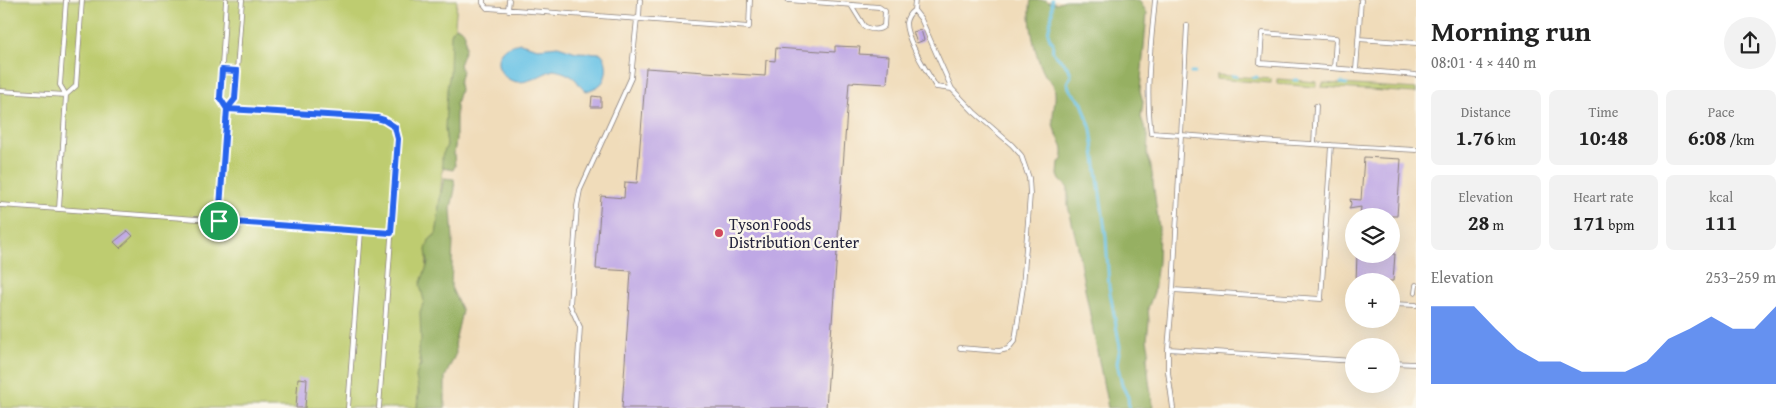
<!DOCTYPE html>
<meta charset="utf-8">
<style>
body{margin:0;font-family:"Gentium Book Plus",serif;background:#f2f2f2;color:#222;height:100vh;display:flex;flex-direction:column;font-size:19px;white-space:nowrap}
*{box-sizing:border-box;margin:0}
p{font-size:16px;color:#767676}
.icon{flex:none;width:28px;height:28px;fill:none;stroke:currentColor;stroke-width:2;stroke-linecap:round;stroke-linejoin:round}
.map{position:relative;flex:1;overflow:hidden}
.details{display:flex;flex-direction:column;background:#fff;width:375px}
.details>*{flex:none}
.tools{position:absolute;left:1345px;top:208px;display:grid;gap:10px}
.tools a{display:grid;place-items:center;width:55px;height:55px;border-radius:50%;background:#fff;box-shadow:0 5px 20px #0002;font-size:25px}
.pin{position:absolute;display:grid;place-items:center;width:42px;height:42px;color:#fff;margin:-21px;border:2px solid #fff;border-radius:50%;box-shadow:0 1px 5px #0007}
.round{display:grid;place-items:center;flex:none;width:52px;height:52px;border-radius:26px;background:#f2f2f2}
.overview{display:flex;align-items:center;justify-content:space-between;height:85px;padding:0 15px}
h1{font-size:28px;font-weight:600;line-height:38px}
.metrics{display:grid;grid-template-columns:repeat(3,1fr);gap:8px;height:85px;padding:5px 15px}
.metrics div{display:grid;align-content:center;border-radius:8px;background:#f2f2f2;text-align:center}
.metrics b{font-size:21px;font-weight:600}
.metrics small{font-size:14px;font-weight:400}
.metrics p{font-size:14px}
.chart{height:140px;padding:10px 15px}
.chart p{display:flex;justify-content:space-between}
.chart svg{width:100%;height:90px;margin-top:5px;fill:#2563eb;opacity:.7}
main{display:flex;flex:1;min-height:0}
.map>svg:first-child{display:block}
.green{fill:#becc6f;stroke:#707755}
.forest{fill:#96b062;stroke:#5c694e}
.water{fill:#68c2e6;stroke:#457290}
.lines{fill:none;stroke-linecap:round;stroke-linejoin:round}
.stream{stroke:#68c2e6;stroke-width:3}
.building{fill:#bfa8e5}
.lane-casing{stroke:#897f7a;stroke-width:5.5}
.lane{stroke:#fff;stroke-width:4}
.route-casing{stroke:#fff;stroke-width:10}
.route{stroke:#2563eb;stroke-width:6}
.poi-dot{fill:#d1495b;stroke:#fbf7ec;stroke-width:2}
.labels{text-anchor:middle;stroke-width:5;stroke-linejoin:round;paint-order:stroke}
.poi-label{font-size:16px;fill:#22223b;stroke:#fbf7ec;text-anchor:start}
</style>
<main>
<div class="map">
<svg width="1416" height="408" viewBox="0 0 1416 408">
<rect width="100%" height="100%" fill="#fbf7ec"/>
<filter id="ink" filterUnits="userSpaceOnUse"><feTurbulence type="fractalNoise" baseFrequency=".02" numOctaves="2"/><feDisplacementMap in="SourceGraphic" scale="10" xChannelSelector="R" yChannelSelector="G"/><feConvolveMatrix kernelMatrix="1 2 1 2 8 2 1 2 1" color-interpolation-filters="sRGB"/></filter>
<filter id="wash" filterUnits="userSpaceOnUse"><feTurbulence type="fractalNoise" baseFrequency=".0096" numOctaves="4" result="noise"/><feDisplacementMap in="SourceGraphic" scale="20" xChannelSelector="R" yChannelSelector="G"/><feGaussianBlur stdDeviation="1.12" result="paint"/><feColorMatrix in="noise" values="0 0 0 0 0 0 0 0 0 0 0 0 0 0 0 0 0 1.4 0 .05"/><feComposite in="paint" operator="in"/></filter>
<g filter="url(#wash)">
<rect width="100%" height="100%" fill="#f0dcba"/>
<path class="green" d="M0,0H457L446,136L447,145L444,153L437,233L429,240L427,258L417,408H0Z
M1216,75L1271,79V83L1216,79Z
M1277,79L1317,82L1316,87L1277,84Z
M1323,83L1416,89V93L1322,87Z"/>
<path class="forest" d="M1031,0H1046L1048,2L1056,3L1066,0H1139L1147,13L1140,91L1143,102L1141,117L1148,137L1147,155L1151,166L1159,228L1158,262L1154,292L1148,308L1149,321L1147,340L1149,349L1147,358L1149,381L1153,408H1108L1081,268L1078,247L1068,206V188L1060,180L1058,175L1059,162L1062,160C1066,143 1058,142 1054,128C1050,114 1058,101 1054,87C1053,82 1047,79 1045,75C1035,57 1027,19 1031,0Z
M458,27L463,30L465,34V49L459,65L462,71L459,83L460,90L456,104V140L454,154L455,166L453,170L444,168L442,165V156L447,145L445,129L447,89L450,73L451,34L454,28Z
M444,178L454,179L455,189L451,208L453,241L451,287L462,311L455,342L456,353L445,377V408H417L419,392L416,377L419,366H421L418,349L421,340L420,312L424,301L420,285L428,263L426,250L429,240L436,234L438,222L439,204Z"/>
<path class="water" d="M520,43L538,48L558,46L576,52L601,53C608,60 608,75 602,83C598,87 592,89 587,91C581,89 580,85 576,80C570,74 561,71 553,70C542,74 531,82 519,82C504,82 491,64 502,51C507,45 514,45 520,43Z"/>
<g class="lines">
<path class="stream" d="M1052,0V15L1048,33L1050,39L1053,43C1053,46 1052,49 1053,52C1053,55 1072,67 1071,76C1070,78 1068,80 1067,83L1070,90L1082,103L1091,129L1106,237L1109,287L1120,347L1117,363L1122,385L1128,397L1129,408
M1191,73H1195
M1232,76H1236
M1253,77H1257
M1294,80H1298
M1341,83L1347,84"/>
</g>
<g id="blocks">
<path class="building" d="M921,30L924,40L917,43L913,32Z
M835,46L860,47L859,54L889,56L887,84L849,82L826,408H622L631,271L596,269L601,196L624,198L625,182L637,183L646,68L765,76L766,60L775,61L776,48L835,52Z
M592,96L601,97V107H591Z
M1364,157L1401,159L1397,216H1360L1361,207L1349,209L1351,204L1350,199L1361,200Z
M128,231L133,236L120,248L114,242Z
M1357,254H1395L1393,281H1356Z
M298,378L307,379L305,408H296Z"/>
</g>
</g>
<g filter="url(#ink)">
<use href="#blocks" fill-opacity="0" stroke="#897f7a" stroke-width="1"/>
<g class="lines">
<g class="lane-casing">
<path id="lane" d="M66,0L60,85L66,95L59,209L391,233
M226,0L220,98L227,109
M483,0V3L487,8L749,27L750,0
M788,0L879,7L885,11L884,26C879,31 870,30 864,26L851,5
M915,0L914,10L921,19L952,89L974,112L1012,145L1021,155L1029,178L1030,194L1023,287L1015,340L1008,349L999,351L960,348
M1155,0C1151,44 1145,89 1151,133L1181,135L1173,290L1168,349V372L1173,408
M1361,0L1356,70L1416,75
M508,10L509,0
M914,10C910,13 907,16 906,23C906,40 927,71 936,87L952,89
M639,18L640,0
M1187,25L1181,135L1276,142L1416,150
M1358,39L1416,43
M1334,68L1336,38L1262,33L1260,63L1356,70
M222,70L237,71
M0,91L66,95L76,86L82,0
M227,109L377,118L384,120L395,127L398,139L379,408
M1314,144L1316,106
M0,205L59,209
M219,221L227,109L235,99L242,0
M1173,290L1321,299L1331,145
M1415,293L1416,285
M1391,304L1416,305
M1168,349L1354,361
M1391,363L1416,364
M348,408L361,231
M575,408L580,327L570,305L577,206L580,190L631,78L637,18"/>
</g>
<use href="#lane" class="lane"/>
</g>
</g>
<g class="lines" filter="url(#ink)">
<g class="route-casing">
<path id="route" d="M219,221L391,233L398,139L395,127L384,120L377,118L227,109L220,98L222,70L237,71L235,99L227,109L219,221"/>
</g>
<use href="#route" class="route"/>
</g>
<circle class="poi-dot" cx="719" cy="233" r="5"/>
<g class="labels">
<g class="poi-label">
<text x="729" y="230">Tyson Foods<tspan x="729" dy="18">Distribution Center</tspan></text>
</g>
</g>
</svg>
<div class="tools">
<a><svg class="icon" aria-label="layers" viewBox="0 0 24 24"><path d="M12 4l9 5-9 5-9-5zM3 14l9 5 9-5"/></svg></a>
<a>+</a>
<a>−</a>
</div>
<div class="pin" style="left:219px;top:221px;background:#1e9e55"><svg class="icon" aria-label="arrive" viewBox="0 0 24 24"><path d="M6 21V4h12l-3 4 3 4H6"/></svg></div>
</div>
<section class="details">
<div class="overview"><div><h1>Morning run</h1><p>08:01 · 4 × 440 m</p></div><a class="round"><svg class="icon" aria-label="share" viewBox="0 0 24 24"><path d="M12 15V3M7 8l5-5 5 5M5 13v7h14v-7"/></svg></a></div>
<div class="metrics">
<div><p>Distance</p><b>1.76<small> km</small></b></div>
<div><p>Time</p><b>10:48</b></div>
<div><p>Pace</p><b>6:08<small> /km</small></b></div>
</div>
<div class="metrics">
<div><p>Elevation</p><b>28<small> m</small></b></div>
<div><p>Heart rate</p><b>171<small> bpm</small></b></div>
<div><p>kcal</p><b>111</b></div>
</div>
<div class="chart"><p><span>Elevation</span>253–259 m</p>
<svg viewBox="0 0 160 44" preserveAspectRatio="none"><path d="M0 44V6L10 6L20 6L30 17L40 27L50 33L60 33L70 38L80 38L90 38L100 33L110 22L120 17L130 11L140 17L150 17L160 6V44z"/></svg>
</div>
</section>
</main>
